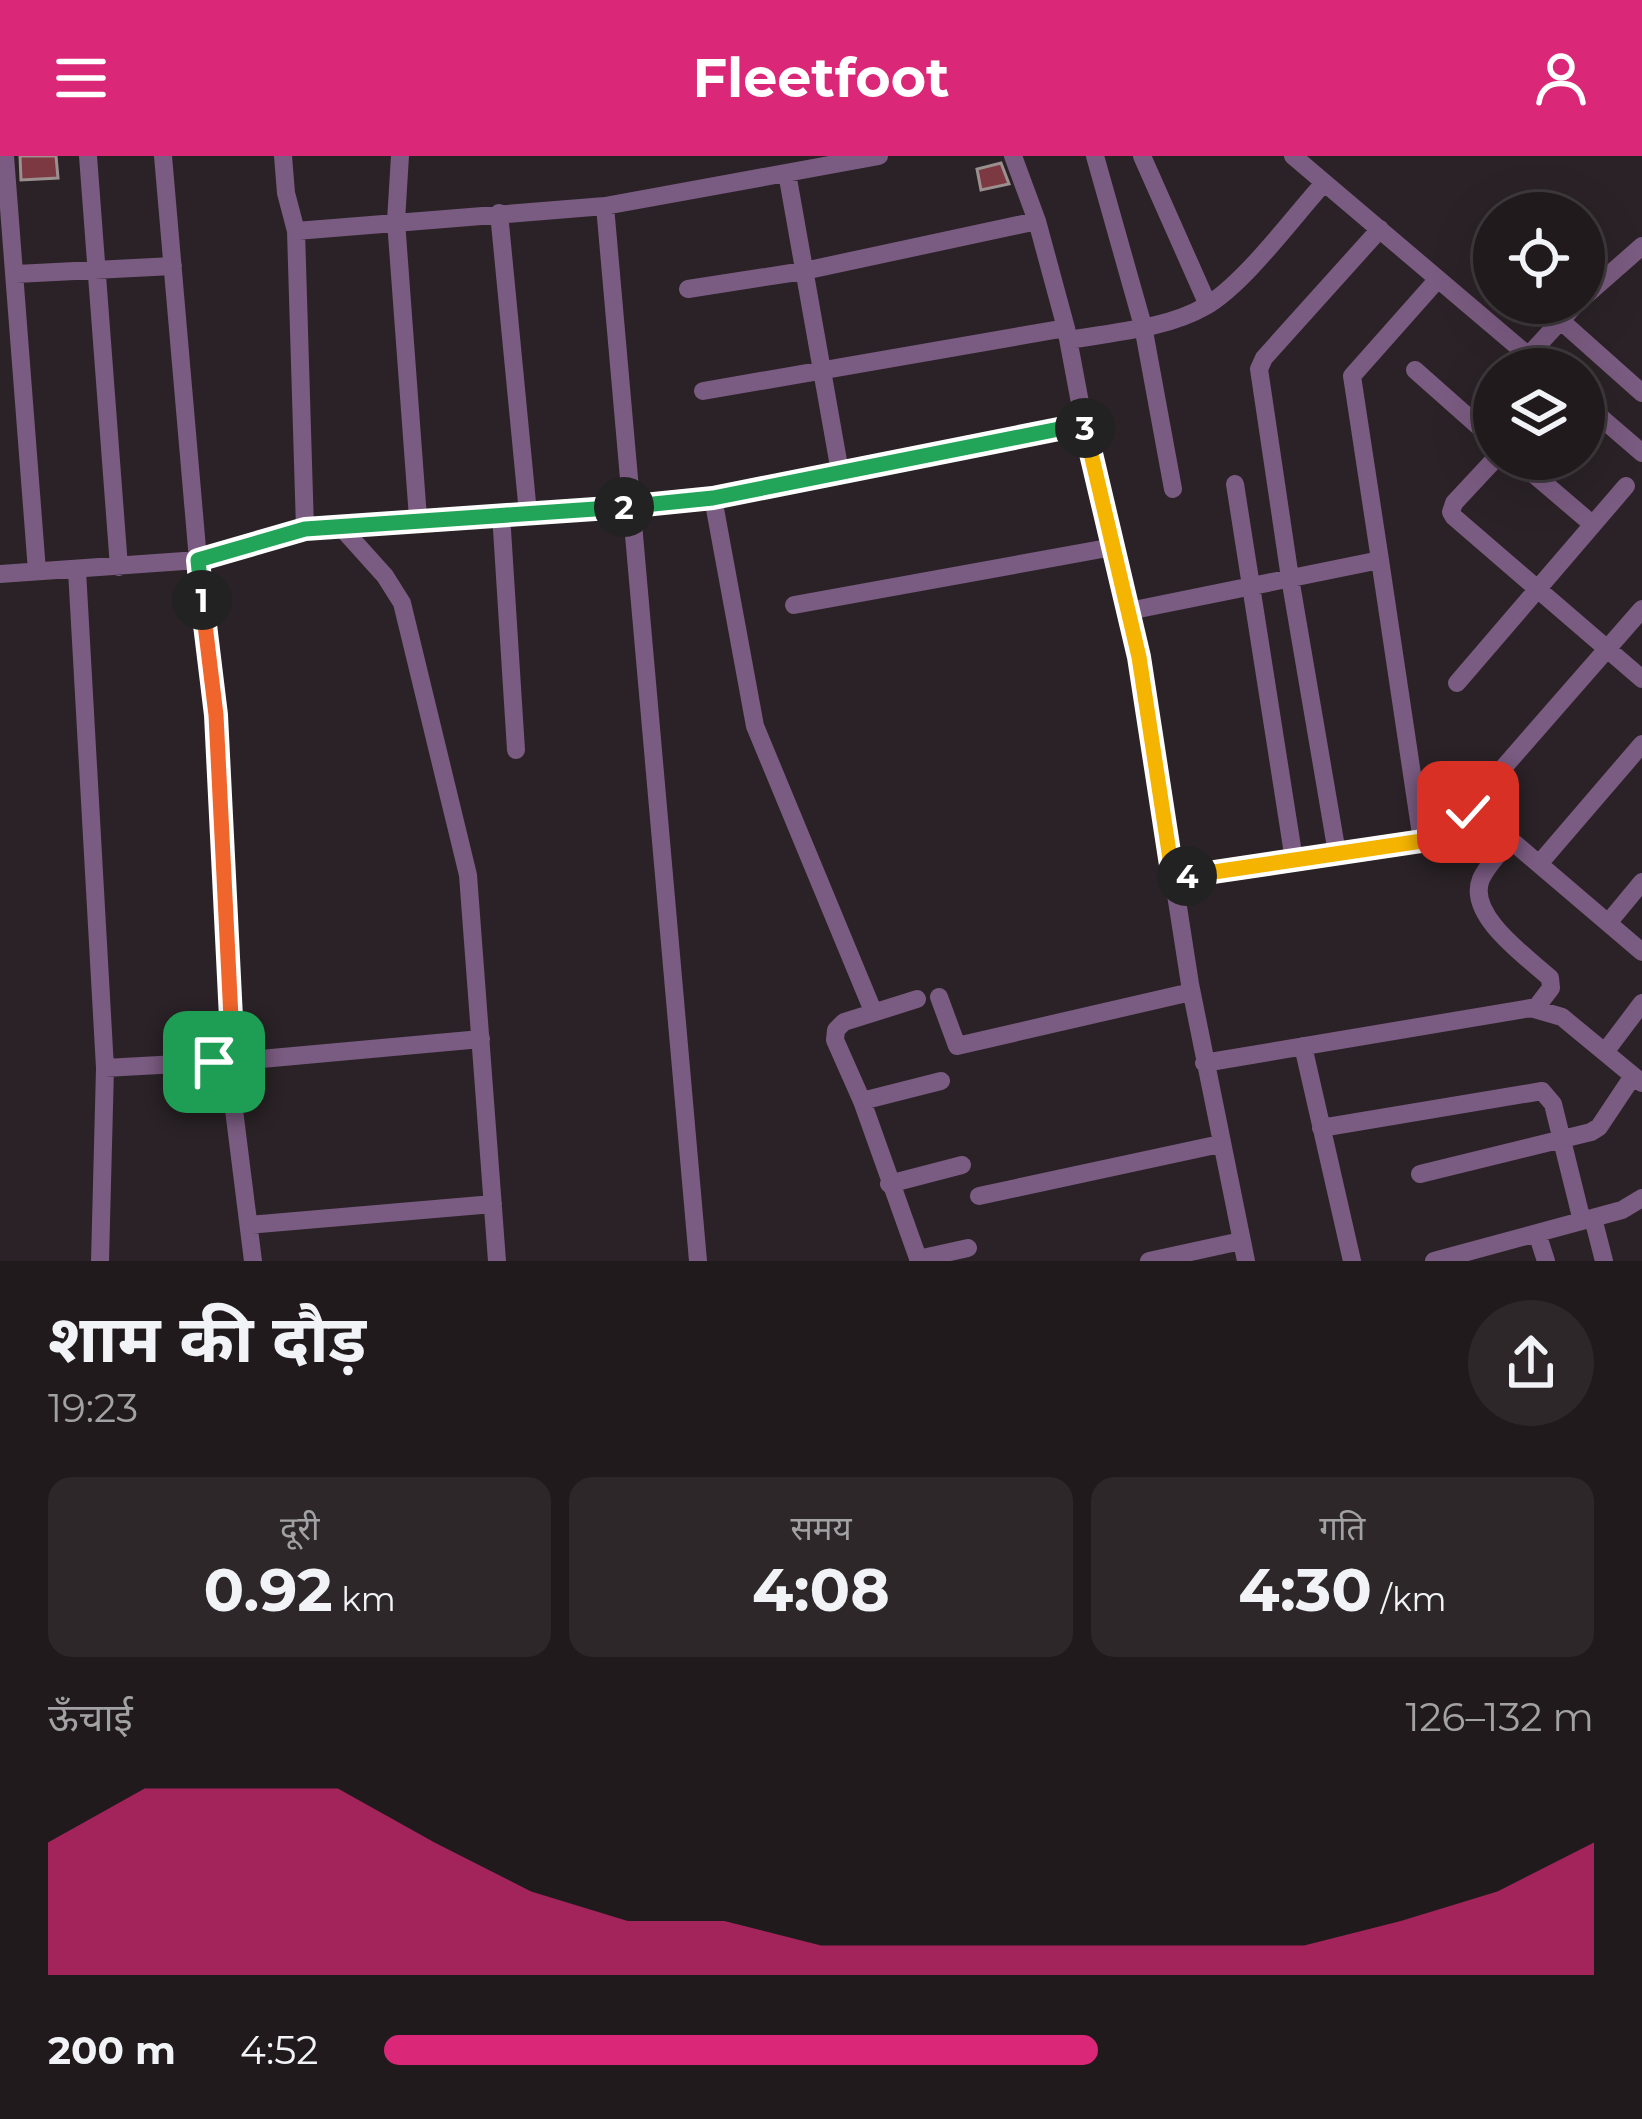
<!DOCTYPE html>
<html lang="hi">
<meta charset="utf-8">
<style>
body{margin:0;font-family:Montserrat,"Noto Sans Devanagari",sans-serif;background:#2d2729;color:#f1f3f6;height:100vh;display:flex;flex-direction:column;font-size:45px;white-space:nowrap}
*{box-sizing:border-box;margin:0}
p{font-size:39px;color:#a2a1a3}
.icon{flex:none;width:66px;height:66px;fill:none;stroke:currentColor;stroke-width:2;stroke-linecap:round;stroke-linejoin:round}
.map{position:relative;height:1105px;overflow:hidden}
.panel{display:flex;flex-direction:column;background:#201a1c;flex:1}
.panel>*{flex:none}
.controls{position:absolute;left:1473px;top:36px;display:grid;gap:24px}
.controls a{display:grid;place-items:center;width:132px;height:132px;border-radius:50%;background:#201a1c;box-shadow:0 12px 48px #0002,0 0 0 3px #3d383b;font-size:60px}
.pin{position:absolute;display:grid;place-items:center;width:102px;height:102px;color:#fff;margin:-51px;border-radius:24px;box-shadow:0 6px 18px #0006}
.km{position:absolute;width:60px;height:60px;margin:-30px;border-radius:50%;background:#222;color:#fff;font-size:33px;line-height:60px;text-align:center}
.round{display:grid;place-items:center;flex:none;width:126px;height:126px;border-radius:63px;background:#2d2729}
.summary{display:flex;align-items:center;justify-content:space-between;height:204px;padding:0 48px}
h1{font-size:66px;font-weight:700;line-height:90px}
.metrics{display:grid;grid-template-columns:repeat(3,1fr);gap:18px;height:204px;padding:12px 48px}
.metrics div{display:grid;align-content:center;border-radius:24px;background:#2d2729;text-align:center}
.metrics b{font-size:60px;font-weight:700}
.metrics small{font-size:33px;font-weight:400}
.metrics p{font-size:33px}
.chart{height:336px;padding:24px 48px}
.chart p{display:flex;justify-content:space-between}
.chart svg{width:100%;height:216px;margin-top:12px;fill:#db2777;opacity:.7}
ul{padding:0 48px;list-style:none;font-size:39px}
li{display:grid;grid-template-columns:192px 144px 1fr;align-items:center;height:90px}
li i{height:30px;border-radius:15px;background:#db2777}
header{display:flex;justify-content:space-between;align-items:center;height:156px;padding:0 48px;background:#db2777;color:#fff;font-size:54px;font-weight:700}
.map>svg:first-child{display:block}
.building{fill:#7d3941;stroke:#9b9090;stroke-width:3}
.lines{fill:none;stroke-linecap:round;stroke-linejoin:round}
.minor{stroke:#7a5b81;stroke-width:18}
.split-1-casing{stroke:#fff;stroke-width:24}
.split-2-casing{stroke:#fff;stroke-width:24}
.split-3-casing{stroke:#fff;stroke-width:24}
.split-4-casing{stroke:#fff;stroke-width:24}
.split-5-casing{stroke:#fff;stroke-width:24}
.split-1{stroke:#f0652b;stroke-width:15}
.split-2{stroke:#22a559;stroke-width:15}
.split-3{stroke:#22a559;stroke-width:15}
.split-4{stroke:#f5b400;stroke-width:15}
.split-5{stroke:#f5b400;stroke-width:15}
</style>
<header><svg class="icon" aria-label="menu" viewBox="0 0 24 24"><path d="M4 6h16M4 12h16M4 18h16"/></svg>Fleetfoot<svg class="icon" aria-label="person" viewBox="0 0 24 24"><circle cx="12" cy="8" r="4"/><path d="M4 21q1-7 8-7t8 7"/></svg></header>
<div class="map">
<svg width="1642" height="1105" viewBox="0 0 1642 1105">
<rect width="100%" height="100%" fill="#2a2226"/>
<path class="building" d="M20,0H56L58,22L21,24Z
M1001,7L1009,28L981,34L977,13Z"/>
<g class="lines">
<path class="minor" d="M5,0L37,415
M88,0L119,411
M283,0L286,37L296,75
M400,0L396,65L418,362
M1013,0L1037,65L1066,172L1084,268L1139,501L1190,828L1246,1105
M1095,0L1143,170L1173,333
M1142,0L1208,149
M1293,0L1544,213
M787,17L840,316
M605,50L698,1105
M499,57L528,357
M16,118L173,110
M688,133L804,115L1037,65
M1584,141L1642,90
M1560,164L1642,237
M1069,184C1114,176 1166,173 1206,150C1245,127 1293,61 1324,27
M1528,200L1577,147
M1415,214L1494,284
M703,235L1066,172
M1584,247L1642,297
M1495,303L1454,347L1451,356L1454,361L1642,523
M1516,303L1592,368
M1235,328L1294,704
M713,342L755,570L873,855
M501,358L516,594
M340,370L385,420L402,447L468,719L497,1105
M305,373L296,75L605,50L879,0
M1380,404L1352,220L1438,123
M77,414L105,912L100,1105
M0,418L198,404L305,373L671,348L1084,268
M794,449L1113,391
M1129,455L1380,404L1422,685
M1457,527L1626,330
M1472,651L1642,796
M1510,684C1501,696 1487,709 1481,723C1466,759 1527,801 1550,822L1551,832L1535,853
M1337,697L1290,422L1259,213L1264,202L1380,73
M1539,708L1642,588
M1173,722L1422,685L1448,675L1642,453
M1608,767L1642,726
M939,841L957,890L1191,836
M917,843L844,866L836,874L835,884L862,945L919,1105
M1303,890L1352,1105
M1605,896L1642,847
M227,898L253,1105
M228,906L481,883
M1204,907L1531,852L1562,861L1642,927
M105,912L214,906L227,898L232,882L216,559L198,404L163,0
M862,945L941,925
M1321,972L1542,935L1553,948L1582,1065
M1420,1018L1591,976L1599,971L1633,920
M889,1028L962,1009
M979,1040L1220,988
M1593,1062L1604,1105
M249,1069L493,1048
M1537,1077L1546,1105
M918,1103L968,1092
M1149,1105L1241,1085
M1434,1105L1622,1054L1642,1042"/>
</g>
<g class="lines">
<g class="split-1-casing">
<path id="split-1" d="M202,444L216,559L232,882L227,898L214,906"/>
</g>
<g class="split-2-casing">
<path id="split-2" d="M202,444L198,404L305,373L624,351"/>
</g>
<g class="split-3-casing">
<path id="split-3" d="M624,351L713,342L1084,268L1085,272"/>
</g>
<g class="split-4-casing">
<path id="split-4" d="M1085,272L1139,501L1173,722L1187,720"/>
</g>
<g class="split-5-casing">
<path id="split-5" d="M1187,720L1422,685L1448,675L1468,656"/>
</g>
<use href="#split-1" class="split-1"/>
<use href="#split-2" class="split-2"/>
<use href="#split-3" class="split-3"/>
<use href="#split-4" class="split-4"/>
<use href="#split-5" class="split-5"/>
</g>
</svg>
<div class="controls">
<a><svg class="icon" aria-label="locate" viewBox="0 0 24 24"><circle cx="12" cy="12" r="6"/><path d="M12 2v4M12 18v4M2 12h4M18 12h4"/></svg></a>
<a><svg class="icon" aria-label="layers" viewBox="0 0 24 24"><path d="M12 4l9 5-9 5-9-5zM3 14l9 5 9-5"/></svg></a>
</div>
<div class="pin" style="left:214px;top:906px;background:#1e9e55"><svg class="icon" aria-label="arrive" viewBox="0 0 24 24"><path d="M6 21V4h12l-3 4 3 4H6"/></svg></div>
<div class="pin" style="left:1468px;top:656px;background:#d93025"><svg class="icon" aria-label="check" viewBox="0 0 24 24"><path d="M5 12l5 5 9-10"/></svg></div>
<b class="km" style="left:202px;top:444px">1</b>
<b class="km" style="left:624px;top:351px">2</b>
<b class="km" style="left:1085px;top:272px">3</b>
<b class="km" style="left:1187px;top:720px">4</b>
</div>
<section class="panel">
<div class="summary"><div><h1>शाम की दौड़</h1><p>19:23</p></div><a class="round"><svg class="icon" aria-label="share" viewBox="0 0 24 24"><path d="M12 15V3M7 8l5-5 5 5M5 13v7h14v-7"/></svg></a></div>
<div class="metrics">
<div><p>दूरी</p><b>0.92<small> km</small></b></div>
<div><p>समय</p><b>4:08</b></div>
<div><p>गति</p><b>4:30<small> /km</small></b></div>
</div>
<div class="chart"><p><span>ऊँचाई</span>126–132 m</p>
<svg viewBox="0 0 160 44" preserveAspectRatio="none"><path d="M0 44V17L10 6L20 6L30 6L40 17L50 27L60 33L70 33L80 38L90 38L100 38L110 38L120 38L130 38L140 33L150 27L160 17V44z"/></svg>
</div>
<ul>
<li><b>200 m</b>4:52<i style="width:59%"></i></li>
</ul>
</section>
